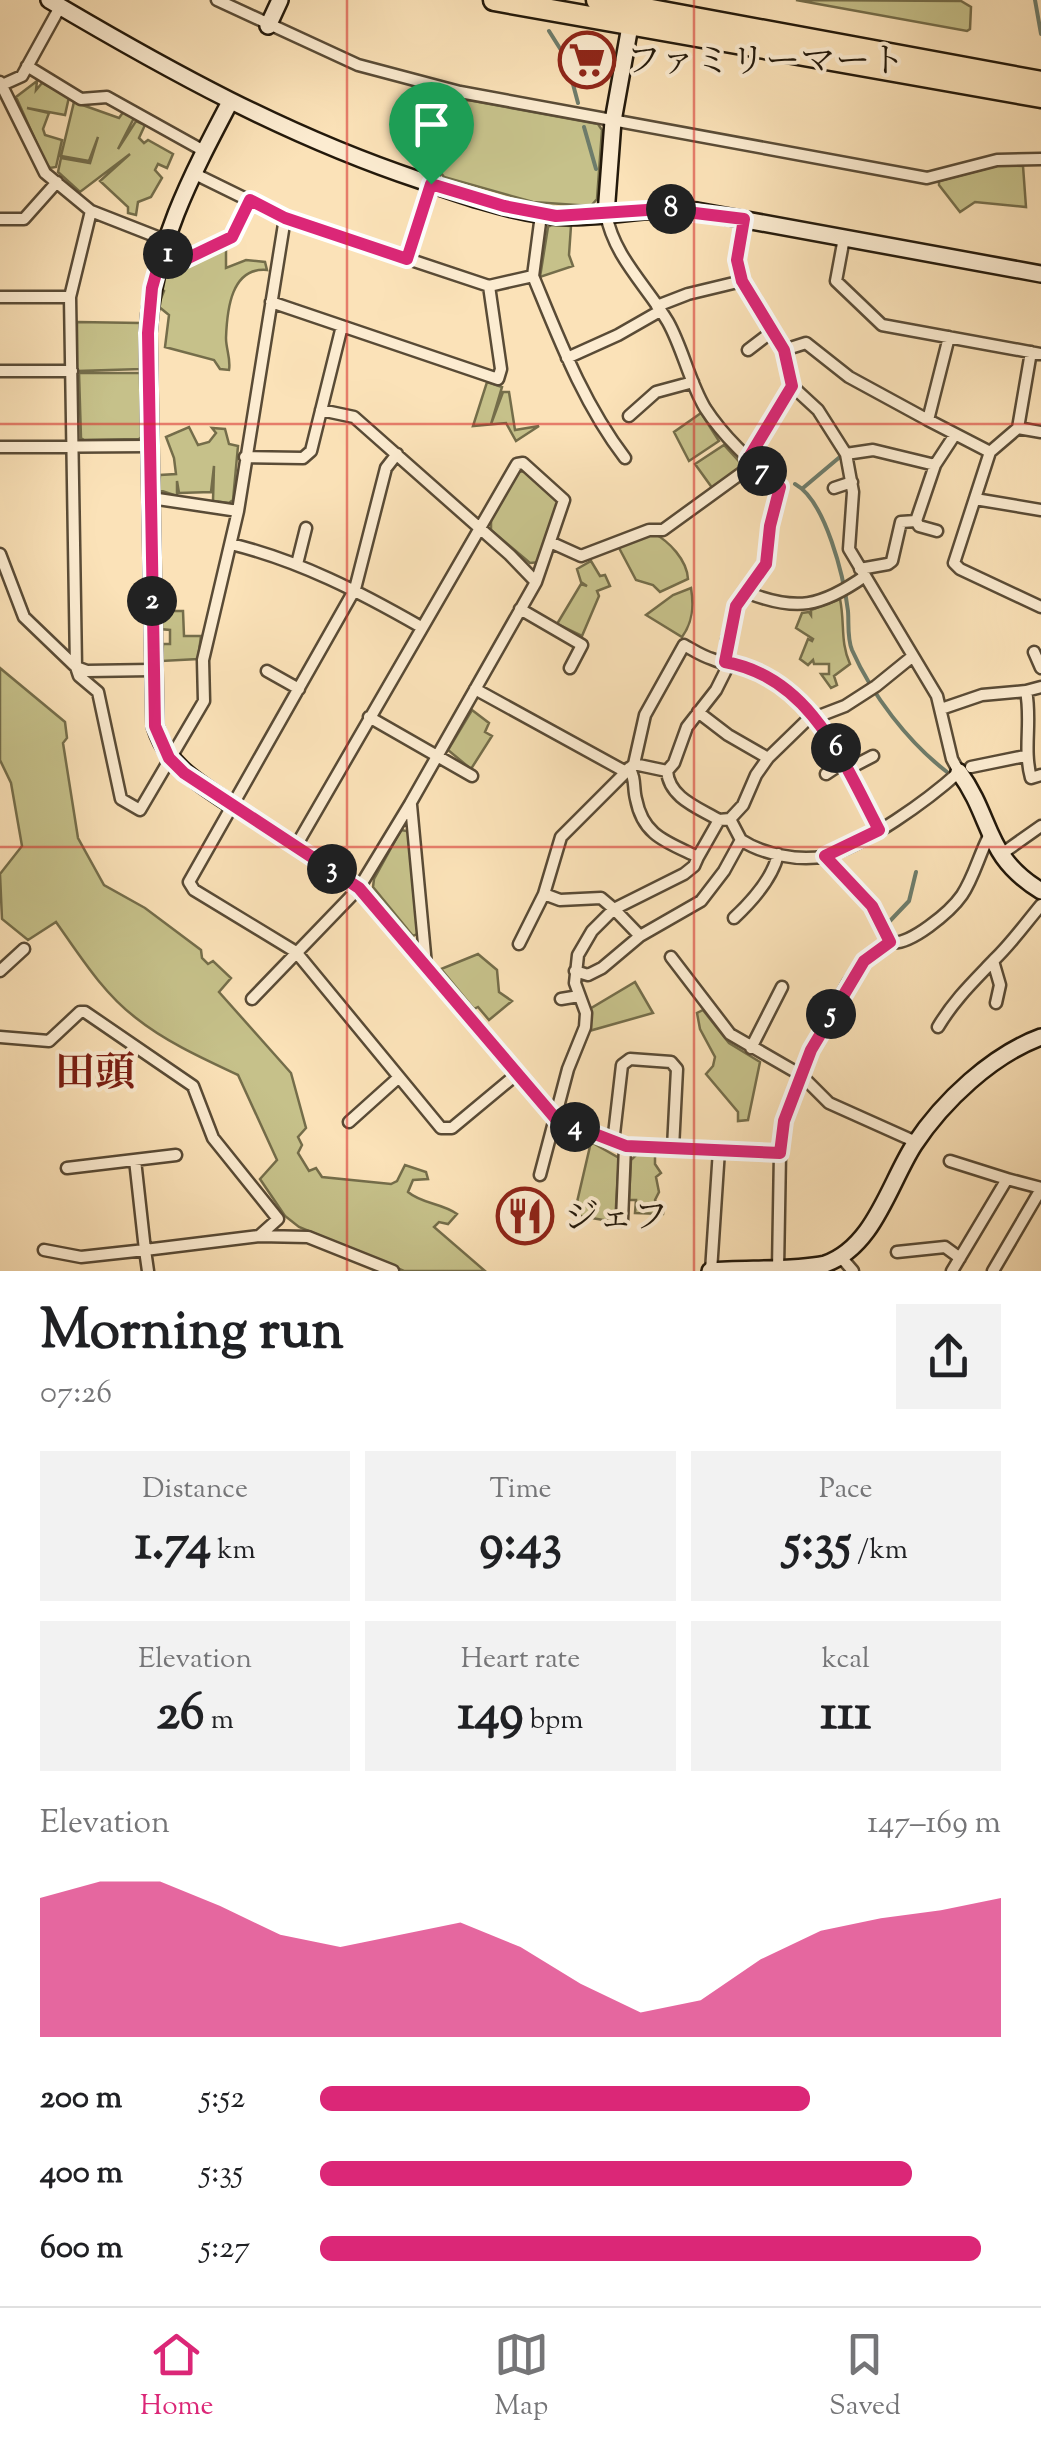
<!DOCTYPE html>
<meta charset="utf-8">
<style>
body{margin:0;font-family:"Sorts Mill Goudy","Noto Serif JP",serif;background:#f2f2f2;color:#202124;height:100vh;display:flex;flex-direction:column;font-size:38px;white-space:nowrap}
*{box-sizing:border-box;margin:0}
p{font-size:32px;color:#757577}
.icon{flex:none;width:55px;height:55px;fill:none;stroke:currentColor;stroke-width:2;stroke-linecap:round;stroke-linejoin:round}
.map{position:relative;height:1271px;overflow:hidden}
.details{display:flex;flex-direction:column;background:#fff;flex:1}
.details>*{flex:none}
.pin{position:absolute;display:grid;place-items:center;width:85px;height:85px;color:#fff;margin:-102px -42px;border-radius:50% 50% 50% 0;rotate:-45deg;box-shadow:0 0 10px #0007}
.pin .icon{rotate:45deg}
.km{position:absolute;width:50px;height:50px;margin:-25px;border-radius:50%;background:#222;color:#fff;font-size:28px;line-height:50px;text-align:center}
.round{display:grid;place-items:center;flex:none;width:105px;height:105px;border-radius:0px;background:#f2f2f2}
.overview{display:flex;align-items:center;justify-content:space-between;height:170px;padding:0 40px}
h1{font-size:55px;font-weight:700;line-height:75px}
.stats{display:grid;grid-template-columns:repeat(3,1fr);gap:15px;height:170px;padding:10px 40px}
.stats div{display:grid;align-content:center;border-radius:0px;background:#f2f2f2;text-align:center}
.stats b{font-size:50px;font-weight:700}
.stats small{font-size:28px;font-weight:400}
.stats p{font-size:28px}
.chart{height:280px;padding:20px 40px}
.chart p{display:flex;justify-content:space-between}
.chart svg{width:100%;height:180px;margin-top:10px;fill:#db2777;opacity:.7}
ul{padding:0 40px;list-style:none;font-size:32px}
li{display:grid;grid-template-columns:160px 120px 1fr;align-items:center;height:75px}
li i{height:25px;border-radius:12px;background:#db2777}
.menu{display:flex;justify-content:space-around;align-items:center;height:140px;border-top:2px solid #e0e0e0;background:#fff;font-size:28px;color:#757577}
.menu a{display:grid;justify-items:center;gap:5px}
.menu .active{color:#db2777}
.map>svg:first-child{display:block}
.green{fill:#c6c18a;stroke:#746d4a;stroke-width:2.5}
.lines{fill:none;stroke-linecap:round;stroke-linejoin:round}
.stream{stroke:#6d7c6b;stroke-width:4}
.street-casing{stroke:#594b36;stroke-width:15}
.secondary-casing{stroke:#23190b;stroke-width:20}
.highway-casing{stroke:#23190b;stroke-width:25}
.street{stroke:#fcecd1;stroke-width:10}
.secondary{stroke:#fcecd1;stroke-width:15}
.highway{stroke:#fbe2b8;stroke-width:20}
.route-casing{stroke:#fff;stroke-width:20}
.route{stroke:#db2777;stroke-width:12}
.grid{fill:none;stroke:#d62828;stroke-width:2.5;stroke-opacity:0.55}
.labels{text-anchor:middle;stroke-width:8;stroke-linejoin:round;paint-order:stroke}
.poi-label{font-size:35px;fill:#23190b;stroke:#fcecd1;text-anchor:start}
.quarter-label{font-size:40px;font-weight:bold;fill:#7a1f14;stroke:#fcecd1}
</style>
<div class="map">
<svg width="1041" height="1271" viewBox="0 0 1041 1271">
<rect width="100%" height="100%" fill="#fbe2b8"/>
<filter id="stains"><feTurbulence type="fractalNoise" baseFrequency=".002" numOctaves="4"/><feColorMatrix values="0 0 0 0 .2 0 0 0 0 .09 0 0 0 0 .02 0 0 0 .5 -.17"/></filter>
<radialGradient id="worn" r=".72"><stop offset=".6" stop-color="#630" stop-opacity="0"/><stop offset="1" stop-color="#630" stop-opacity=".3"/></radialGradient>
<path class="green" d="M796,0L961,1L971,7L970,29L967,31Z
M37,81L36,90L42,83L69,97L65,115L27,108L49,113L43,129L45,135L62,140L56,167L50,168L46,164L16,97Z
M468,100L598,124L602,130L597,199L591,206L533,202L444,177L441,173L462,102Z
M74,102L119,118L124,111L134,118L118,149L136,121L145,125L139,138L144,143L148,140L173,154L167,168L158,164L155,170L162,178L151,197L138,202L136,215L128,213V207L100,181L130,154L80,192L58,172L61,158L90,163L98,137L89,161L61,156Z
M1000,165L1023,166L1026,207L975,202L960,212L939,185V181Z
M552,225L571,226L569,255L573,266L540,277L548,227Z
M226,244V268L246,260L265,262L267,270C231,267 227,310 226,338C226,349 231,359 229,370L220,369L214,360L165,347L169,315L158,306L164,291L160,288L166,261Z
M77,322L141,323L142,369L77,371Z
M79,373H142L143,436L139,439L84,440L81,438Z
M487,382L502,387L491,424L503,392H509L515,430L539,426L516,441L506,423L473,426Z
M701,413L719,441L689,461L674,432Z
M189,427L198,445L209,442L216,433L212,428L225,429L229,444L238,446L233,500L229,503L213,501L214,466L211,492L179,493L177,481V496L159,490L160,475L176,474L174,458L166,437Z
M724,445L745,468L713,489L695,464Z
M527,471L560,504L540,562L530,563L491,530V520L518,472Z
M653,533C669,541 687,560 688,579L660,592L653,585L636,580L618,546Z
M591,561L600,576L605,575L610,586L597,591L599,596L582,636L557,624L581,584L587,586L581,582L577,569Z
M691,588C694,606 693,622 682,637L646,615L673,595Z
M840,599C845,623 840,642 850,664L834,676L837,685L831,688L821,674H829V664H814L813,660L808,665L800,659L808,639L812,641L813,639L796,628L802,613L809,612L811,615V610Z
M160,611H183L184,636H201L198,659L162,661L163,644H170V630L160,629Z
M0,668L65,722L67,738L63,743L78,838L104,885L145,908L201,950L202,958L208,964L213,961L231,978L219,992L291,1073L306,1128L298,1137L302,1145L298,1153L309,1171L316,1168L322,1177L391,1184L397,1181L405,1165L426,1172L428,1179L413,1180L408,1192C422,1204 442,1203 457,1214L448,1224L439,1222L434,1227L485,1271H404L299,1227L285,1216L260,1179L277,1160L238,1075C204,1059 166,1042 136,1018C103,993 80,956 56,922L28,940L2,919L0,874L22,846L11,783L0,760Z
M472,710L489,723L485,732L492,736L471,769L448,750Z
M401,830L412,832L423,931L413,936L373,887L374,879Z
M478,954L497,970L499,992L512,1001L489,1020L478,1007L474,1009L441,969Z
M635,982L653,1013L589,1031L588,1010Z
M703,1010L729,1043L760,1062L748,1120L738,1121V1112L706,1074L713,1066L715,1057L700,1029L697,1013Z
M591,1142L619,1158L615,1222L574,1215Z
M638,1153L655,1155V1164L661,1173L656,1177L659,1192L655,1200L658,1206H664L663,1214L635,1213L636,1200H629L631,1160Z"/>
<g class="lines">
<path class="stream" d="M1035,0L1041,34
M549,31L566,58L578,103
M584,127L596,169
M795,484C826,501 844,578 848,611C849,623 847,638 852,650C872,695 908,742 947,772
M803,488L841,456
M888,923L909,901L916,872"/>
<g class="street-casing">
<path id="street" d="M217,0L358,65L460,92L927,178L997,160L1041,159
M27,66L81,99L107,97L204,151
M0,82L45,173L91,211L165,240
M2,85L22,76L60,7
M193,173L285,218
M0,219H24L57,182
M743,219L737,261L742,281L784,350L792,386L818,410L846,454L853,492L849,549L937,696L952,759L959,772C928,800 866,845 825,856C800,862 762,854 741,840L730,819L743,805L756,775L768,758L806,721L845,706L876,686L913,656
M844,238L836,281L882,325L1041,354
M162,252L185,259L232,237L250,200
M407,259L460,92
M533,276C559,339 583,403 625,458
M0,297H70
M271,302L498,379L501,369L489,286
M657,306L688,294L742,281
M949,337L928,420L990,452
M748,350L774,330
M784,350L806,343L849,377L928,420
M1031,352L1018,428L990,452L954,563L960,569L1041,607
M567,358L618,335L660,311
M0,371H72
M629,416L656,392L693,382
M1018,428L1041,432
M0,447L149,446
M397,454L386,468L355,589L189,882L194,890L296,952L441,1128H452L517,1074
M846,454L873,450L935,465
M245,457L303,458L311,451L342,326
M748,459L792,386
M834,488L852,482
M151,498L238,511
M975,499L1041,510
M916,521L919,526L937,531
M550,542L581,556L649,530H663L754,464
M231,544C300,561 360,592 421,627
M0,554L24,617L76,667L79,676L98,692L121,799L140,810L204,701L203,660L238,511L285,218L489,286L533,276L541,215
M297,564L306,528
M860,569L888,564L892,561L901,522L916,521L935,465L954,436
M746,592C796,612 821,607 865,576
M520,609L582,645L570,668
M1034,652L1041,668
M76,667L70,297L91,211
M76,667L87,671L152,670
M267,671L299,689
M1041,687L1026,691C1032,721 1023,749 1031,778L1041,775
M475,689L626,772
M941,709L982,695L1026,691
M698,712L728,735L768,758
M369,717L472,776
M634,764L645,715L684,645C693,650 702,656 712,659C731,667 752,668 771,678C819,703 855,783 879,830
M971,767L1025,756
M629,768C636,778 633,788 636,799C643,836 667,842 698,857L719,820L730,819
M848,769L873,756
M667,771C669,798 699,808 719,820
M826,774L844,762
M232,805L359,888L556,1119L625,1146L780,1153
M411,805L426,965
M296,846L517,464L523,463L564,500L536,582
M1000,855L1041,826
M825,856L872,906L890,942
M734,918C751,902 773,878 778,854
M640,936L614,909L684,874L694,866L698,857
M519,944L544,894
M671,957L730,1034L801,1075L829,1103L916,1142
M993,961L1000,985L996,1003
M0,971L24,949
M575,971L588,975L602,968L640,936L701,901L724,871L741,840
M252,999L359,888L410,804L536,582L510,555L354,417L321,410
M561,999L579,996
M938,1027C954,1000 973,982 994,960C1011,944 1026,923 1041,905
M0,1037L49,1041L80,1012H85L193,1086L213,1138L278,1219L259,1236L145,1250L148,1271
M751,1048L782,987
M349,1122L398,1078
M613,1143L622,1065L630,1059L671,1062L677,1069L673,1148
M950,1161L1007,1179
M67,1168L176,1155
M540,1175L568,1069L585,1027L586,1013L575,983L578,955L592,931L614,909L601,898L560,900L544,894L561,837L634,764L667,771L674,763L687,727L716,690L725,672L727,640L736,606L766,563L769,526L780,487C753,463 725,439 705,408C689,381 683,349 668,322C647,286 614,257 606,214
M622,1221L625,1146
M259,1236L308,1237L393,1271
M44,1250L81,1257L145,1250L135,1160
M897,1252L945,1247L960,1258
M840,1256L853,1271
M778,1269L780,1153L784,1121L794,1090L811,1050L848,983L864,961L890,942C909,947 951,911 962,895C974,877 979,855 989,836
M711,1271L719,1150
M952,1271L1007,1179L1041,1188
M993,1271L1041,1189"/>
</g>
<g class="secondary-casing">
<path id="secondary" d="M49,0C169,71 287,136 419,180C459,194 502,209 544,215C595,222 645,205 697,211L1041,274
M268,26L280,0
M230,102C191,176 153,248 148,333L155,726C167,766 199,783 232,805
M606,214L613,121L632,15
M959,772C994,820 983,855 1041,891
M710,1271C747,1268 790,1271 825,1264C874,1247 889,1184 914,1145C943,1101 992,1055 1041,1037"/>
</g>
<g class="highway-casing">
<path id="highway" d="M494,0L1041,97
M597,0L1041,82"/>
</g>
<use href="#street" class="street"/>
<use href="#secondary" class="secondary"/>
<use href="#highway" class="highway"/>
</g>
<g class="lines">
<g class="route-casing">
<path id="route" d="M431,184L504,206L556,216L662,209L744,219L737,260L742,281L784,350L792,386L748,459L780,487L770,526L766,564L736,606L725,662C810,677 843,761 879,830L825,856L872,906L890,942L864,961L811,1050L784,1121L780,1153L626,1146L556,1119L359,888L184,773L169,758L155,726L148,333L152,288L162,252L186,259L232,237L250,200L285,218L407,259Z"/>
</g>
<use href="#route" class="route"/>
</g>
<path class="grid" d="M347,0V1271M694,0V1271M0,424H1041M0,847H1041"/>
<defs>
<g id="supermarket-ring" transform="scale(2.875)"><circle r="9.5" fill="#fcecd1" stroke="#8f2418" stroke-width="1.5"/><path d="M-6-5.5h2.5l.6 2H6L4.5 2H-2.5L-4.4-4H-6ZM-1.5 3.2a1.3 1.3 0 1 0 .1 0ZM3 3.2a1.3 1.3 0 1 0 .1 0Z" fill="#8f2418"/></g>
<g id="restaurant-ring" transform="scale(2.875)"><circle r="9.5" fill="#fcecd1" stroke="#8f2418" stroke-width="1.5"/><path d="M-5-6h1v4h1v-4h1v4h1v-4h1v5L-1.5 .5V6h-2V.5L-5-1ZM5-6V6H3V1.5H1.5Q1.5-4 5-6Z" fill="#8f2418"/></g>
</defs>
<g fill-rule="evenodd">
<use href="#supermarket-ring" x="587" y="60"/>
<use href="#restaurant-ring" x="525" y="1216"/>
</g>
<g class="labels">
<g class="poi-label">
<text x="626" y="72">ファミリーマート</text>
<text x="564" y="1228">ジェフ</text>
</g>
<g class="quarter-label">
<text x="95" y="1085">田頭</text>
</g>
</g>
<rect width="100%" height="100%" filter="url(#stains)"/>
<rect width="100%" height="100%" fill="url(#worn)"/>
</svg>
<div class="pin" style="left:431px;top:184px;background:#1e9e55"><svg class="icon" aria-label="arrive" viewBox="0 0 24 24"><path d="M6 21V4h12l-3 4 3 4H6"/></svg></div>
<b class="km" style="left:168px;top:254px">1</b>
<b class="km" style="left:152px;top:601px">2</b>
<b class="km" style="left:332px;top:869px">3</b>
<b class="km" style="left:575px;top:1127px">4</b>
<b class="km" style="left:831px;top:1014px">5</b>
<b class="km" style="left:836px;top:748px">6</b>
<b class="km" style="left:762px;top:471px">7</b>
<b class="km" style="left:671px;top:209px">8</b>
</div>
<section class="details">
<div class="overview"><div><h1>Morning run</h1><p>07:26</p></div><a class="round"><svg class="icon" aria-label="share" viewBox="0 0 24 24"><path d="M12 15V3M7 8l5-5 5 5M5 13v7h14v-7"/></svg></a></div>
<div class="stats">
<div><p>Distance</p><b>1.74<small> km</small></b></div>
<div><p>Time</p><b>9:43</b></div>
<div><p>Pace</p><b>5:35<small> /km</small></b></div>
</div>
<div class="stats">
<div><p>Elevation</p><b>26<small> m</small></b></div>
<div><p>Heart rate</p><b>149<small> bpm</small></b></div>
<div><p>kcal</p><b>111</b></div>
</div>
<div class="chart"><p><span>Elevation</span>147–169 m</p>
<svg viewBox="0 0 160 44" preserveAspectRatio="none"><path d="M0 44V10L10 6L20 6L30 12L40 19L50 22L60 19L70 16L80 22L90 31L100 38L110 35L120 25L130 18L140 15L150 13L160 10V44z"/></svg>
</div>
<ul>
<li><b>200 m</b>5:52<i style="width:72%"></i></li>
<li><b>400 m</b>5:35<i style="width:87%"></i></li>
<li><b>600 m</b>5:27<i style="width:97%"></i></li>
</ul>
</section>
<nav class="menu">
<a class="active"><svg class="icon" aria-label="home" viewBox="0 0 24 24"><path d="M3 11l9-7 9 7M6 9v11h12V9"/></svg>Home</a>
<a><svg class="icon" aria-label="map" viewBox="0 0 24 24"><path d="M3 6l6-2 6 2 6-2v14l-6 2-6-2-6 2zM9 4v14M15 6v14"/></svg>Map</a>
<a><svg class="icon" aria-label="saved" viewBox="0 0 24 24"><path d="M7 4h10v16l-5-4-5 4z"/></svg>Saved</a>
</nav>
